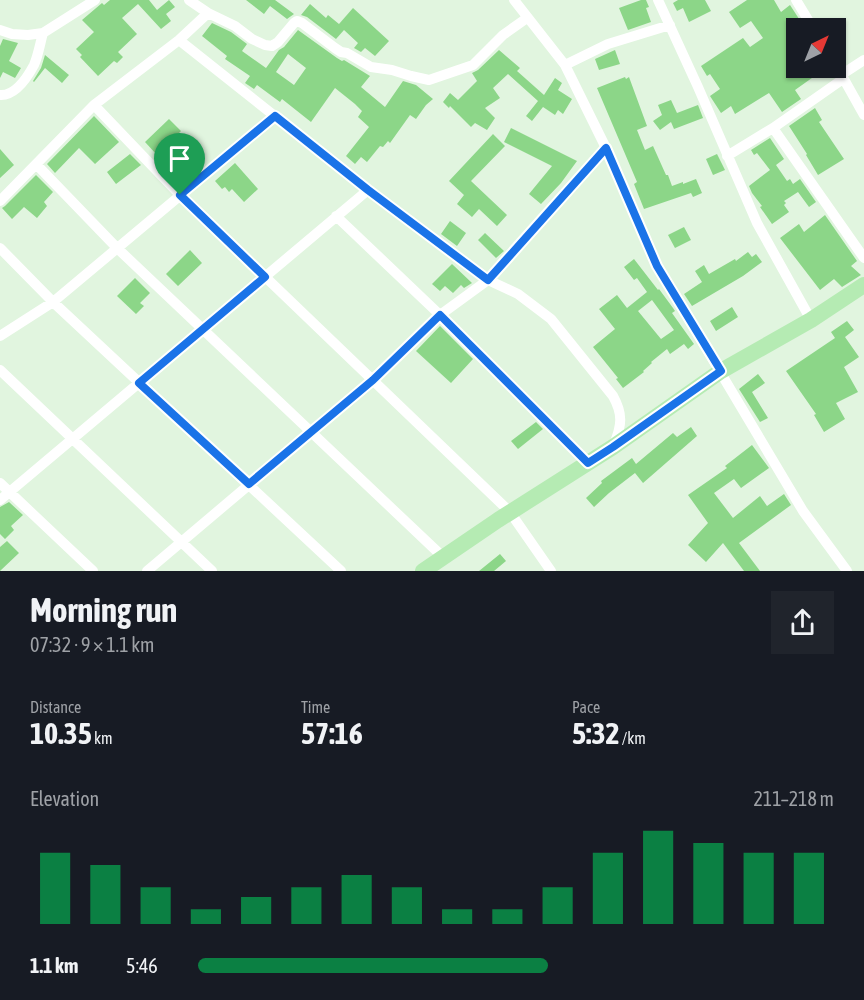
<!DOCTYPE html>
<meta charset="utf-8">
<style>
body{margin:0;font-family:"Asap Condensed",sans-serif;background:#20242c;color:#f1f3f6;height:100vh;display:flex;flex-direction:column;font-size:22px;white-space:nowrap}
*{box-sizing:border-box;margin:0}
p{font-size:20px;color:#9ea1a6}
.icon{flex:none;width:33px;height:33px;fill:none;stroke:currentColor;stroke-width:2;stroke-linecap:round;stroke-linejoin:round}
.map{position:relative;height:571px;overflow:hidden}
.panel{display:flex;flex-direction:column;background:#171b24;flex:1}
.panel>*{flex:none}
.needle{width:39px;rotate:43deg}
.fabs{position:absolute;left:786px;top:18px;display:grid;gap:12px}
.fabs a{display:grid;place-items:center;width:60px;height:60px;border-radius:0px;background:#171b24;box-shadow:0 2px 4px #0004;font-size:30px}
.pin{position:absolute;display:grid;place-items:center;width:51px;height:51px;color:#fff;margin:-62px -26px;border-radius:50% 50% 50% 0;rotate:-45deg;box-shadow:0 0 6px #0007}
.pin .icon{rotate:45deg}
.round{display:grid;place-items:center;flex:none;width:63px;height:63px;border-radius:0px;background:#20242c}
.head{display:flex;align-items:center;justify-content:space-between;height:102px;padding:0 30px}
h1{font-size:33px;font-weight:700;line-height:45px}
.metrics{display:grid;grid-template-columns:repeat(3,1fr);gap:9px;height:102px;padding:6px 30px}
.metrics div{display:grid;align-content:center}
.metrics b{font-size:30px;font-weight:700}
.metrics small{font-size:16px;font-weight:400}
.metrics p{font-size:16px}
.chart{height:168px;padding:12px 30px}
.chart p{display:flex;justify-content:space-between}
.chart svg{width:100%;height:108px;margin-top:6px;stroke:#0b8043;stroke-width:6}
ul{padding:0 30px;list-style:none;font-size:20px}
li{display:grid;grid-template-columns:96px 72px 1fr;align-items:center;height:45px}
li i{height:15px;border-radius:8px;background:#0b8043}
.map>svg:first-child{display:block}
.building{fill:#8cd688;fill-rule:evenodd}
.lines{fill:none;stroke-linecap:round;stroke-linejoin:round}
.street{stroke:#fff;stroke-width:10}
.primary{stroke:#b5ebb3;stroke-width:16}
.route-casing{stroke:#fff;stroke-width:12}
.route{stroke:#1a73e8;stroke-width:8}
</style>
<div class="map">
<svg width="864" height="571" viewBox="0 0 864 571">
<rect width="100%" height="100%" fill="#e1f5df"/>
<path class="building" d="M110,0H149L157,10L169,0L175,7L166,14L171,21L161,29L138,4L122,18L137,34L118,52L123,57L117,63L114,61L98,76L80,57L82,55L76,49L94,32L82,20L102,3L104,5Z
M246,0H275L294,14L287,19L270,6L264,14Z
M641,0H646L649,7L646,8L651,22L628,30L619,8Z
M678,0H705L711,11L689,22L683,8L677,11L673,3Z
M747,0H774L781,12L790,5L805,28H796V68H826L795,90L801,99L782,112L769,93L735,114L731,106L721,113L710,96L720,89L710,74L707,76L701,66L743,38L750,47L763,38L751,21L740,28L729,12Z
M310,4L326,18L328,15L339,24L353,8L389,41L375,56L365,48L361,52L354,48L358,43L344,30L336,39L307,17L301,15Z
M212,23L231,32L247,44L242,51L266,68L279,50L284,47L298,30L337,58L342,61L344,60L370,76L361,87L385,107L403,81L416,85L433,99L426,105L416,119L410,115L390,143L388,141L383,147L380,146L367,162L361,157L355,164L346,156L369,127L358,117L362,111L355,104L335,88L311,122L282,99L280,102L257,85L254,89L245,83L250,76L225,59L227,56L202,36ZM288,54L306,68L294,85L276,72Z
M3,39L18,43L9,61L21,68L15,78L3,72L0,78V46Z
M499,50L520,68L517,71L544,95L555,78L562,83L558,90L572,99L563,114L558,110L555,115L543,107L532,121L526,116L538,101L508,74L493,88L500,98L485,108L495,118L487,130L475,123L471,127L450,106L449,108L443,102L450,93L458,100L477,81L472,73L478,70Z
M615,50L620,64L599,70L595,59Z
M45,55L69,75L62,83L45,68L34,82L33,81L41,68Z
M625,77L626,79L629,77L647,126L637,130L645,150L653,146L666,175H668L672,186L683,182V184L696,179L702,193L693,197L691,193L644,209L634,184L637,182L597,88Z
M671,100L677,113L698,105L703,118L674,129L671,122L660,130L653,121L662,115L658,105Z
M815,108L822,120L819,122L844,159L818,175L806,155L807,154L789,126Z
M94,116L119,142L95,164L79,148L55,173L47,164Z
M169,119L181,131L157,155L145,142Z
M511,128L577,161L561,183L541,204L529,194L552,166L504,142Z
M493,134L505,146L471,181L507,215L497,226L479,209L472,217L457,204L464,195L449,181Z
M770,138L784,159L776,165L787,181L790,179L793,184L800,179L816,202L809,207L798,192L784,201L786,203L784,205L789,212L772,224L760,207L762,206L752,193L749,186L770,170L757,153L754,155L751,150Z
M0,149L14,165L0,178Z
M130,154L141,165L116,184L107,172Z
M717,154L725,170L713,175L706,159Z
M235,163L258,189L244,202L232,189L229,192L225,187L222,189L215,181Z
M36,175L53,192L44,202L47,206L37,218L24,207L12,219L2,208L5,206Z
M825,215L857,261L851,266L861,275L842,287L834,279L820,290L780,238L799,224L804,232Z
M450,221L466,233L457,246L441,234Z
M684,227L691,240L675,248L668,235Z
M485,233L504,251L496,258L478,240Z
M190,250L202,263L178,286L166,274Z
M748,252L752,257L756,254L762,262L743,276L692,306L684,294L702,282L695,271L704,265L709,274L735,259L736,261Z
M634,259L658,290L659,289L673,308L675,311L672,313L694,344L688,349L684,344L670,354L667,349L651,362L652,363L643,371L644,372L623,388L616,379L618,378L593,347L615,329L599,309L617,295L627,308L647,292L637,278L634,280L624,267ZM652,300L674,330L661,339L638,311Z
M452,264L472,283L464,288L461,285L453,293L445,286L440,291L432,284Z
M135,278L150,293L140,303L144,306L136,314L117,296Z
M732,307L738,317L716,331L710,321Z
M847,321L854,330L845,337L859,357L844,367L858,392L836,403L845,419L824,432L814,415L816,414L786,371L835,338L831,332Z
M440,326L473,359L451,383L416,351Z
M758,374L765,383L752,392L768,418L760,422L739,389Z
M536,422L543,429L518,449L511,441Z
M691,427L697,436L643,483L635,473L609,493L594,507L586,498L602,483L601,481L632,458L636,464L673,433L677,437Z
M752,445L769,468L741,488L734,479L714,493L733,518L760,496L767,506L784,494L791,505L739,543L760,571H744L723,543L706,562L688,545L708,523L688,495L727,468L725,466Z
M9,502L23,515L11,526L14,530L5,539L0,534V507Z
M7,541L19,553L0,571V547Z
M500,554L506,561L494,571H479Z"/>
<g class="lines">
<path class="street" d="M189,0L208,13L235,26L252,39L265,45L272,46L278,42L294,23L297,21L302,23L335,48L341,52L347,53L371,67L392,70L411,76L429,80L473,65L503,35L527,18
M514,0L565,65L606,148L657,266L803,511L847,571
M658,0L698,87L757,223L811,320
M796,0L813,28
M0,30L12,34L28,35L43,33L95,0
M565,65L608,44L670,25
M836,65L864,115
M841,75L864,60
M0,95C15,96 27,78 34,65C38,56 40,44 43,33
M94,105L180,195L510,512L551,571
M773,128L864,258
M606,148L488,280L518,294L551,319L613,396C623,414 622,425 614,444
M727,156L773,128L843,79
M36,164L117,248L443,557
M0,201L94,105L179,40L208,13
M336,216L440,315L588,463
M0,248L53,302L341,571
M0,336L53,302L275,116
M0,370L212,571
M0,483L93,571
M0,500L368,190
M147,571L373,380L440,315L488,280L368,190L179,40"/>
<path class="primary" d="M423,571L498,520L613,447L721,371L811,320L864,285"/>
</g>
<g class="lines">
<g class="route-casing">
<path id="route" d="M275,116L368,190L488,280L606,148L657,266L721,371L613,447L588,463L440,315L373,380L249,484L139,383L265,277L180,195Z"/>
</g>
<use href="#route" class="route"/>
</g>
</svg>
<div class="fabs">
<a><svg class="needle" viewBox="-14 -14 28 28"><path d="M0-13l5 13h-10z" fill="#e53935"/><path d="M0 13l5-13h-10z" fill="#9ea1a6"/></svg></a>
</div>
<div class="pin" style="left:180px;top:195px;background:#1e9e55"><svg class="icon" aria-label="arrive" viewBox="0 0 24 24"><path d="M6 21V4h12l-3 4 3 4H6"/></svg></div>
</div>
<section class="panel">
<div class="head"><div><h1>Morning run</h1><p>07:32 · 9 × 1.1 km</p></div><a class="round"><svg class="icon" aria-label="share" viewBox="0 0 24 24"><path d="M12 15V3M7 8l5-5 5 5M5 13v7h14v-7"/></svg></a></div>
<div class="metrics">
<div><p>Distance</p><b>10.35<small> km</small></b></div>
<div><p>Time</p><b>57:16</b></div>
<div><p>Pace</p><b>5:32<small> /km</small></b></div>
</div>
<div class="chart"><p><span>Elevation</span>211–218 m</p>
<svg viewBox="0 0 160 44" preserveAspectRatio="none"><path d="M5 44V15M15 44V20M25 44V29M35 44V38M45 44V33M55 44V29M65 44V24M75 44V29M85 44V38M95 44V38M105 44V29M115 44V15M125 44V6M135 44V11M145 44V15M155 44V15"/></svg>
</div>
<ul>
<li><b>1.1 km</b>5:46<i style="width:55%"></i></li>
</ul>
</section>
